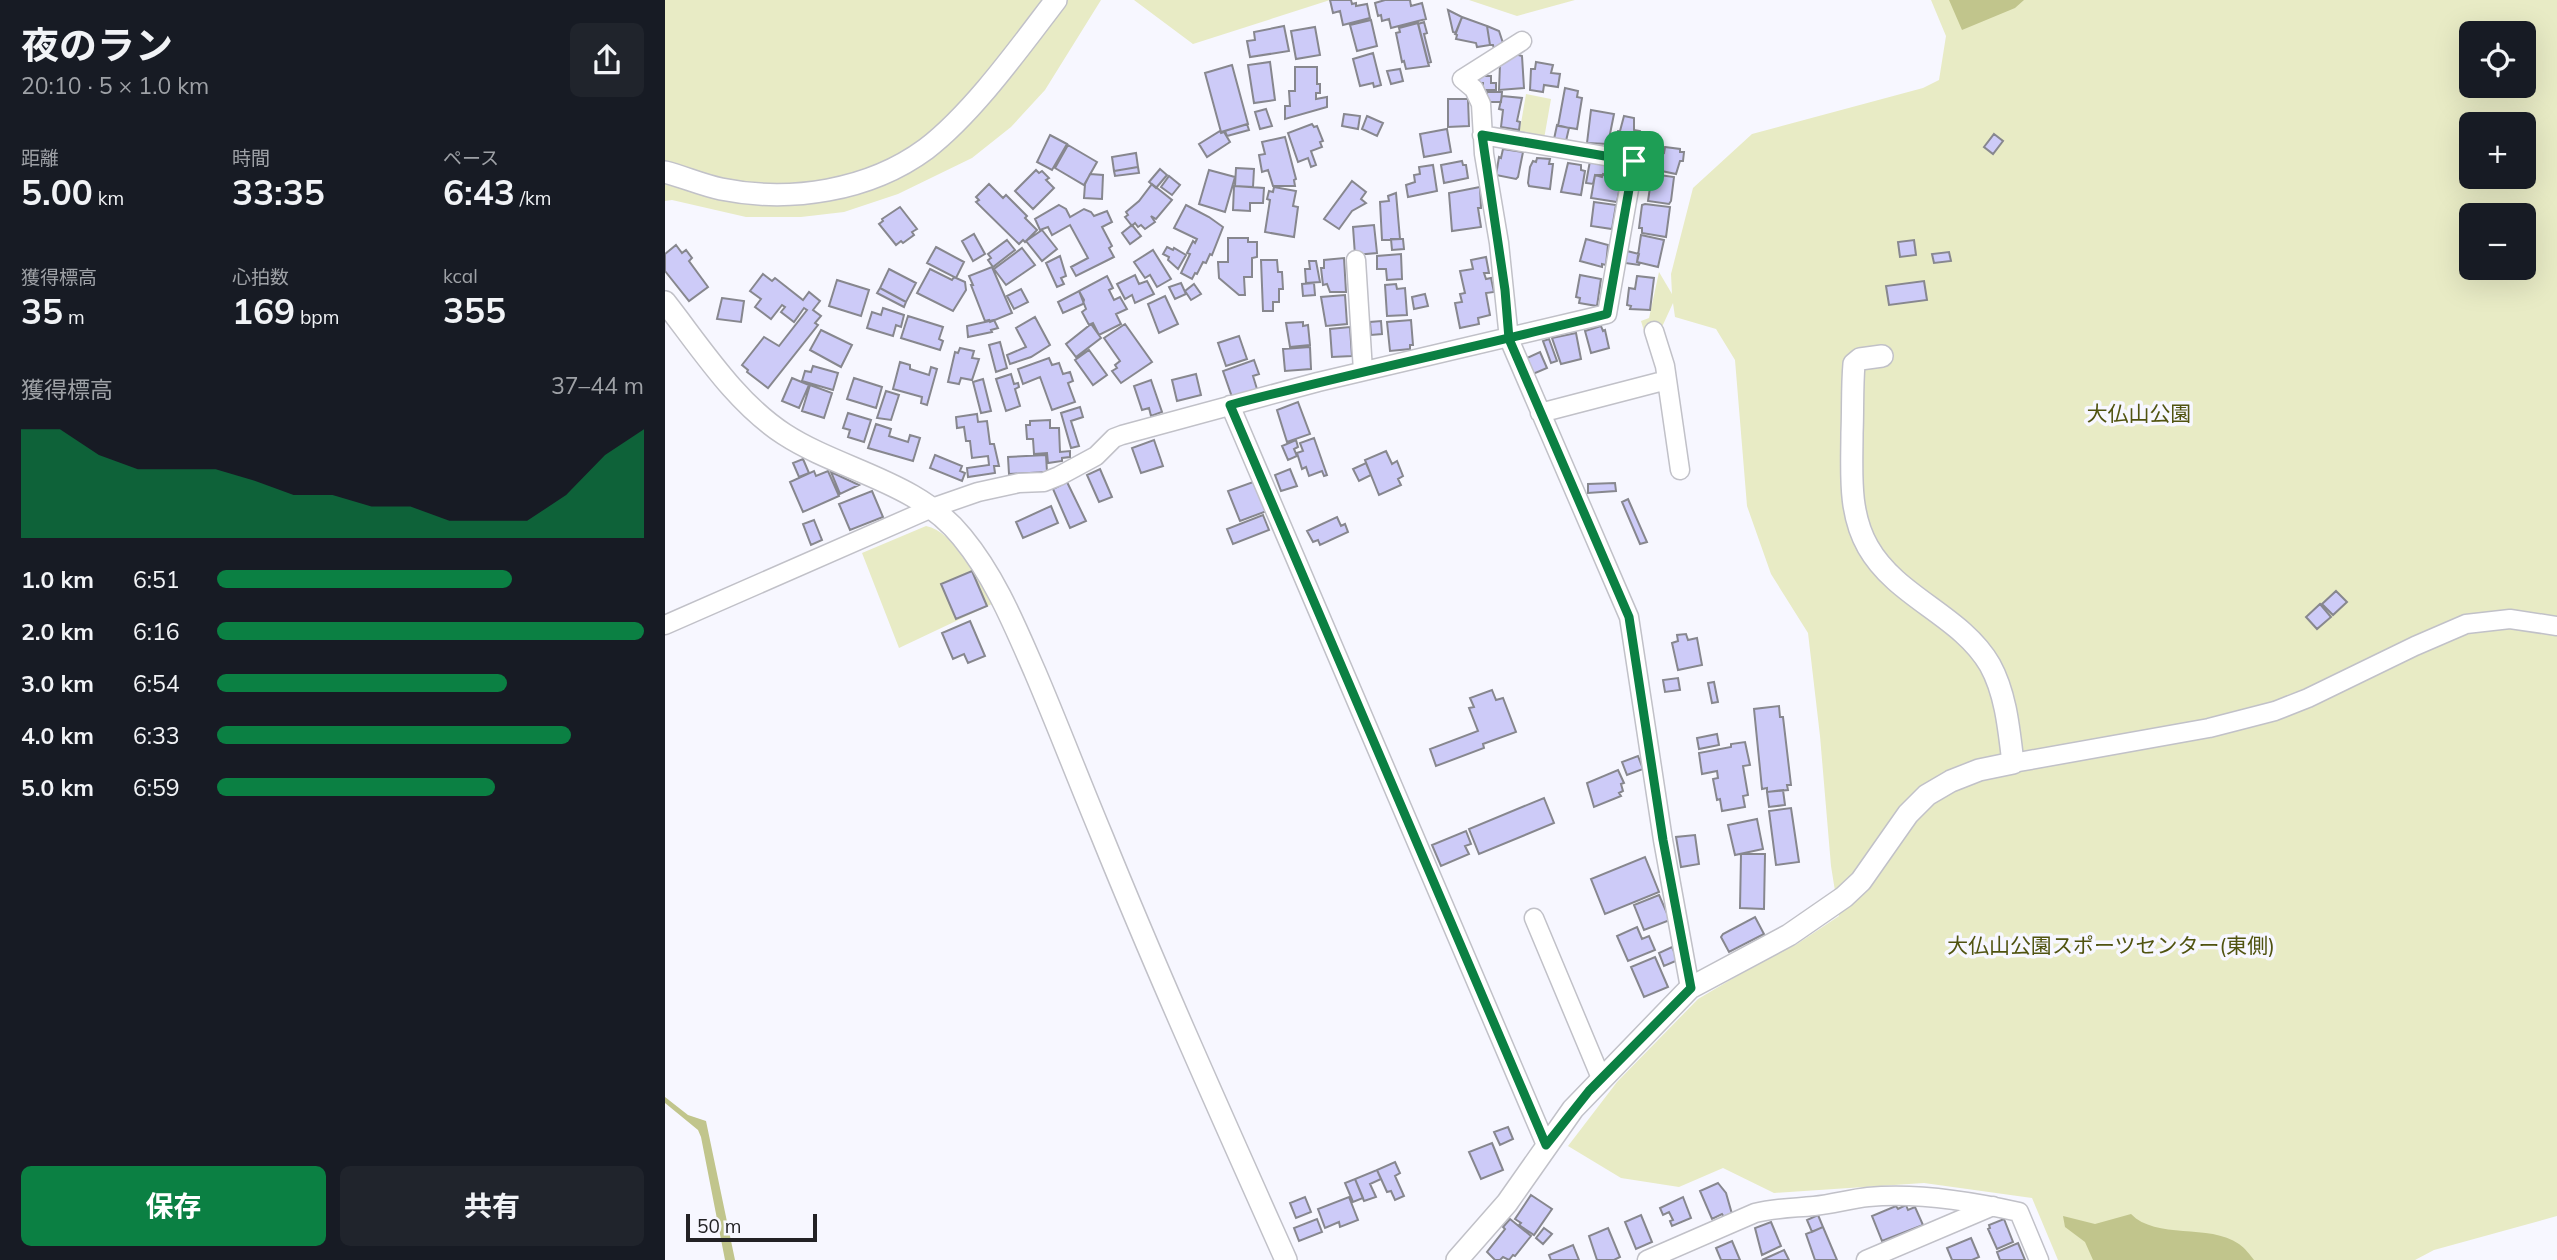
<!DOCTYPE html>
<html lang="ja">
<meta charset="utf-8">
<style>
body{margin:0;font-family:Mulish,"Noto Sans JP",sans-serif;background:#20242c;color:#f1f3f6;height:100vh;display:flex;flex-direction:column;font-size:26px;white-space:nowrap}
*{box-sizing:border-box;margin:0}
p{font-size:23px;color:#9ea1a6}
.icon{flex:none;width:38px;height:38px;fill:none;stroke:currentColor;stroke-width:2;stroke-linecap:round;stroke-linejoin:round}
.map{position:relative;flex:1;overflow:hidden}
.panel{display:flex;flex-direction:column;background:#171b24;width:665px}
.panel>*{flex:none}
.buttons{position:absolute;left:1794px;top:21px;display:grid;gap:14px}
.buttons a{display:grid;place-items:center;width:77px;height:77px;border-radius:10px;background:#171b24;box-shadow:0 7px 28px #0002;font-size:35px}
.scale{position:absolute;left:21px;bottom:18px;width:131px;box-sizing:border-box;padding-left:7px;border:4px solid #232225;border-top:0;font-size:19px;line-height:24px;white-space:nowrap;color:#232225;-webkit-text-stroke:5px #f7f7ff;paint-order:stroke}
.pin{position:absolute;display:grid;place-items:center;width:60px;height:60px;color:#fff;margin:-30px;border-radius:14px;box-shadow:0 4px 10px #0006}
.round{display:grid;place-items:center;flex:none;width:74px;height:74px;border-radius:10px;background:#20242c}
.overview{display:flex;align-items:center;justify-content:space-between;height:119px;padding:0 21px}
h1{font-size:38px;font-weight:700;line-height:52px}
.metrics{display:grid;grid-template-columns:repeat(3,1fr);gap:10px;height:119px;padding:7px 21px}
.metrics div{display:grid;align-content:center}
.metrics b{font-size:35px;font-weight:700}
.metrics small{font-size:19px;font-weight:400}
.metrics p{font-size:19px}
.chart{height:196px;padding:14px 21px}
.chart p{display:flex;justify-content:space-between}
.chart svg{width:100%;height:126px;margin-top:7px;fill:#0b8043;opacity:.7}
.button{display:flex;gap:14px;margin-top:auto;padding:14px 21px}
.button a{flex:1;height:80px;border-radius:10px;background:#0b8043;color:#fff;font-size:28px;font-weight:700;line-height:80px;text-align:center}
.button a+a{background:#20242c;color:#f1f3f6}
ul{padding:0 21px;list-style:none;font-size:23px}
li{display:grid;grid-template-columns:112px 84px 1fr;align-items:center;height:52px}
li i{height:18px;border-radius:9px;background:#0b8043}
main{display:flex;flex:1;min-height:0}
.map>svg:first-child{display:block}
.green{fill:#e8ebc5;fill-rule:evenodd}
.water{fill:#c1c58c}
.building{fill:#cdcbf8;stroke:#87878e;stroke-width:2}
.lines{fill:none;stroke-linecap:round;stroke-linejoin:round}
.minor-casing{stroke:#c1c1c8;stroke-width:21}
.tertiary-casing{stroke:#c1c1c8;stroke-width:24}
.minor{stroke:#fff;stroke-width:18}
.tertiary{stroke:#fff;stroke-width:21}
.route-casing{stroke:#fff;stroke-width:14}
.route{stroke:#0b8043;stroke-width:9}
.labels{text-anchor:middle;stroke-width:7;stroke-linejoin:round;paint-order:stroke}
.park-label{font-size:21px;fill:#505310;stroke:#f7f7ff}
</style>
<main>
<section class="panel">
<div class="overview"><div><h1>夜のラン</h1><p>20:10 · 5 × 1.0 km</p></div><a class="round"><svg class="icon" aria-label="share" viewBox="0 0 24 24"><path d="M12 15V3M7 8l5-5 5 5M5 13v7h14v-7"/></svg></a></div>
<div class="metrics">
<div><p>距離</p><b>5.00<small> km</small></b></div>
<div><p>時間</p><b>33:35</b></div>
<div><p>ペース</p><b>6:43<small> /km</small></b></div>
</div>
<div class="metrics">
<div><p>獲得標高</p><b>35<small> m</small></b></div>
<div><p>心拍数</p><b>169<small> bpm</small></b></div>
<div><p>kcal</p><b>355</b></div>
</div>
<div class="chart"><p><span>獲得標高</span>37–44 m</p>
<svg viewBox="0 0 160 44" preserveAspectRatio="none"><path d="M0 44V6L10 6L20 15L30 20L40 20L50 20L60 24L70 29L80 29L90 33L100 33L110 38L120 38L130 38L140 29L150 15L160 6V44z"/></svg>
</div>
<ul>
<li><b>1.0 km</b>6:51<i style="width:69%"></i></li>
<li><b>2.0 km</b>6:16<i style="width:100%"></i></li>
<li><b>3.0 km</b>6:54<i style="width:68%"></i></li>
<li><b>4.0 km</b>6:33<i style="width:83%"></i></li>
<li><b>5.0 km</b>6:59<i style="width:65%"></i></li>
</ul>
<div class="button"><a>保存</a><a>共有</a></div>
</section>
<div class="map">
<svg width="1892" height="1260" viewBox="0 0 1892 1260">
<rect width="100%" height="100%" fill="#f7f7ff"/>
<path class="green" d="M0,0H436L380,90L346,127L307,158L233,194L179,212L136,217H81L7,200L0,201Z
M469,0H665L528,44Z
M804,0H910L852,16Z
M1266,0H1892V1216L1769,1250L1750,1260H1393L1367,1198L1259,1183L1109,1193L1058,1168L1014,1187L956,1178L903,1146L952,1082L1033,999L1094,963L1132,944L1174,916L1166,866L1155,736L1143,633L1106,574L1082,506L1070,360L1051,329L1010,317L1008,303L996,329L980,334L976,321L984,318L994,272L1007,294L1006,274L1028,188L1087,134L1258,88L1274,80L1281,36ZM1806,33H1858V86H1806ZM1806,124H1858V177H1806ZM1806,215H1858V268H1806Z
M861,94L886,99L879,139L854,135Z
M261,526C290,532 313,579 327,604L234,648L197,553Z"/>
<path class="water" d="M1284,0H1359L1350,8L1297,30Z
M0,1097L23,1115L41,1121L70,1260H60L36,1137L33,1130L0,1103Z
M1466,1214C1491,1240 1544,1223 1574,1244C1580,1248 1585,1255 1589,1260H1428L1420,1242L1400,1227L1398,1216L1430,1224Z"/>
<path class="building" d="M665,0H686L687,4L691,3V6L702,4L705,18L678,25L675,11L668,13Z
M720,0H745L746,6L757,3L761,19L726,28L724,19L717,21L716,15L713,16L710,3Z
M783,10L797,17L791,33L788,32Z
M797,17L822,26L825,45L812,47L811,43L791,39L792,35L790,34Z
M706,20L712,46L692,51L685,25Z
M759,22L762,33L759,34L766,62L763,63L753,24Z
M753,23L764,66L741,69L739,61L737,62L731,33L735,32L734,28Z
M619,26L624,51L585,57L582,41L590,40L589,32Z
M822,26L834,31L838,43L829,49L828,45H825Z
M650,27L655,55L631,59L626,31Z
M708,53L716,85L709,87L708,83L695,86L688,59Z
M850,54L857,56L859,88L834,90L835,64Z
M605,62L610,100L589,103L583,65Z
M871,62L888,65L886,73L895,74L893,87L879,85L878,92L865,90L866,69H870Z
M567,65L583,124L556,132L540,73Z
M630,67H652V84H655V93H651V99L662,97V107L620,119V106H625L624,91H630Z
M735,69L738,81L726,84L722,71Z
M814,76H826V83H831V90H818V83H814Z
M900,88L913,91L912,97L917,98L912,129L893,126Z
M822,92H837L836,102H822Z
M837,96L857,98L852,121L855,122L854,130L836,127L838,110L834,109Z
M783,99H803L804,126L783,127Z
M601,109L607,126L595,129L590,112Z
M926,110L949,114L943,144L922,143Z
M679,114L695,116L693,129L677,126Z
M702,116L718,123L712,136L697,129Z
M959,116L969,118V130L975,131L972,151L950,147L953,131H955Z
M582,124L584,130L562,136L560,131Z
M647,124L649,127L652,126L658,141L655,142L657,147L646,151L651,165L646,167L643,158L633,162L623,133Z
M892,125L904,128L901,141L889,139Z
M782,129L786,152L759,157L755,134Z
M555,131L556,133L559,132L565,142L542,157L534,144Z
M1329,134L1338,141L1328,154L1319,147Z
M385,135L402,144L387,170L372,162Z
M620,137L631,179L629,180L630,186H608L603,170L597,172L594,155L600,154L597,142Z
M403,145L432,162L419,185L390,168Z
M1000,147L1015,149V152H1019L1018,161H1015L1011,174L987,169L992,152L999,153Z
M838,149L858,152L853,177L851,179L831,175L834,157L836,158Z
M471,153L473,167L449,171L447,157Z
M977,155L991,157L987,170L975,169Z
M872,158L885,159L884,164H888L885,189L864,186L863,183L865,167L868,161L871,162Z
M797,161L798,165H801L803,178L779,183L776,165Z
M925,161L948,165L946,175H930L928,184L921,183Z
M903,163L916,165V170L920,171L916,195L896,192Z
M768,165L772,191L743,197L741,185L750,182L749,175L755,174L754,167Z
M473,167L474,173L450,176L449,171Z
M571,168L589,169L588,187L570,186Z
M495,169L502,175L491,188L484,182Z
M371,170L374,173L377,171L384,178L381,180L389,188L368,209L350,191Z
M544,170L570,177L560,212L534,204Z
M425,174L438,175L437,199L419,198L420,184Z
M938,174L948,176V181L956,182L952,202L926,198L930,175L937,177Z
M987,174L1009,177L1006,201L1004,204L983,201Z
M504,176L515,185L507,195L496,187Z
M687,181L701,192L696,199L701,203L687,211L674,229L659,219Z
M324,184L338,198L341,195L362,216L360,218L372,230L360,242L358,240L354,244L311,202L314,200L311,197Z
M487,184L507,200L491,219L486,216L490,222L480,229L476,225L473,227L470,223L467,226L460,217L463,215L461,212L474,201Z
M569,186L599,188L598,203H585V211L568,210Z
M609,187L631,191L628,206L633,207L629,237L600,232L605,200L602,199L604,191L608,192Z
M815,187L816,208H813L816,227L787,231L784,193Z
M731,193L735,239L717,240L715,202L724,201L723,196Z
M929,202L951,205L947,229L926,226Z
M980,204L1005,207L1001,237L977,233V228H974L977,205Z
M394,205L401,209L405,217L419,209L426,212L429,216L442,211L447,222L437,227L447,246L444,248L449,257L411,276L406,267L423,258L405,225L387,235L383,227L375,230L370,219Z
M521,205L544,217L558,227L547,255L545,254L541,263L538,262L532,274L530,273L527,279L516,273L525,254L522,253L528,241L530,243L532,239L509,228Z
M235,207L252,229L247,232L249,235L238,243L236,241L231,245L214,224L218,221L217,219Z
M467,225L476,236L465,244L457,233Z
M709,225L712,253L690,255L688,227Z
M377,230L392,249L377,261L361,241Z
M309,234L320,254L308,261L297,241Z
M976,235L999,240L993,267L972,262Z
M563,238H583V242H592V257L587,258V277H579L580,295H574L554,278L553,262H563Z
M726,239H738L739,249L727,250Z
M921,239L943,245L941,265L937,264V267L915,261Z
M342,240L350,250L328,267L323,260L326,258L323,254Z
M1249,240L1251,255L1235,257L1233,242Z
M11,245L17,253L21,250L27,258L24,261L43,287L24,301L0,271V254Z
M271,247L299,262L291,278L262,263Z
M502,247L508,250L509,248L521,255L513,269L503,260L504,257L498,254Z
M357,248L370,265L341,285L329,269Z
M488,250L506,279L492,287L485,275L480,278L469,262Z
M962,251L974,254L972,262L975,263L974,265L960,263Z
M1284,252L1286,261L1269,263L1267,254Z
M736,254L737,279L722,280L721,269H712V256Z
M395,256L401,276L396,278L399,284L392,287L381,263Z
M821,257L824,273H819L821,279L826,278L829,292L821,293L825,315L813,318L814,324L795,328L790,303L797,302L795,294L800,293L795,271L808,269L806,260Z
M679,258L681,292H665L662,284L658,285L656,268H659V260Z
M596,260H612L613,272H617L618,289H614V302H608V311H598Z
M644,261H651L655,282L641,283L640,269H645Z
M327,267L347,313L325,322L324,320L320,321L306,285H308L304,276Z
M224,269L251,283L241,302L215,288Z
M265,269L287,280L289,277L300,282L301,290L288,311L252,293Z
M98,274L107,281L110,278L138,300L144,292L155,301L148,310L156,316L150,323L153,325L103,388L82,372L83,370L77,365L99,337L114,346L142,310L139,308L129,322L116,312L120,307L117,305L106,319L90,307L96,299L85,291Z
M470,275L474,284L482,281L489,294L470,303L467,295L460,299L452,284Z
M915,275L936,279L932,306L914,303L915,298L911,297Z
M442,276L448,288L444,290L449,300L455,297L462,309L451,314L456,324L434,335L428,323L424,325L417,312L421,309L414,291Z
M972,276L989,278L985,310L965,309L966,306L962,305L964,288L970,289Z
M172,280L204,290L196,316L164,306Z
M1259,281L1262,300L1224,305L1221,286Z
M516,283L521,294L510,299L504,287Z
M649,283L650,295L638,296L637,284Z
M529,284L536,294L526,300L520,291Z
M731,284L732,289L740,288L742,315L722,316L720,285Z
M215,288L241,302L239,307L212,293Z
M356,289L363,302L349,309L342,296Z
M414,291L419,300L418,304L398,313L393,302Z
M760,294L763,306L749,309L747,297Z
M680,295L682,324L661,326L656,297Z
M500,296L513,324L494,333L483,304Z
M57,298L79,301L76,322L52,319Z
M218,308L239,315L236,327L231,325L228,336L202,328L207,312L216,315Z
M243,316L278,327L274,339L278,341L275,350L236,338Z
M370,317L385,345L366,357L345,364L342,355L361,347L351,328Z
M329,320L333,328L326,330L327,332L303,337L302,326Z
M746,320L748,345H745V349L725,351L722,322Z
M716,321L717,334L706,335L705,322Z
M638,322V326L643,325L645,345L625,347L621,323Z
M426,324L436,338L411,357L401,344Z
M460,324L487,362L456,383L447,371L452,368L450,365L455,361L439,338Z
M936,326L938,331L940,330L944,348L926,353L920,331Z
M685,327L687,356L667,357L665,329Z
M156,330L187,345L176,367L145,350Z
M911,333L916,359L896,364L887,338Z
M574,336L582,359L561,366L553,343Z
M884,339L892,361L886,363L878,341Z
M335,342L342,368L331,372L324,345Z
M645,347L646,369L620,371L618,349Z
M295,348L309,351L307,358L314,359L307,380L296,378L294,384L283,382L290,352L293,353Z
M424,350L442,375L428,385L410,360Z
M875,352L882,368L868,374L862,358Z
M384,358L387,365L394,363L398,374L405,372L408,381L403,383L410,402L387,410L375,377L358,384L353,369Z
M589,360L594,374L588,376L592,389L567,397L558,371Z
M235,362L245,365V369L264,375L266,367L272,369L262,405L256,403L257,397L228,389Z
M148,366L173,373L168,390L137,381L140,371L146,372Z
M346,374L349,384L353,383L354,387L350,389L355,406L341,411L331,379Z
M531,374L536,395L512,401L507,380Z
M127,378L144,385L134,408L117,401Z
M189,378L217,387L211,408L182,399Z
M318,379L326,411L316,413L308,382Z
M486,380L497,412L486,416L484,408L477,410L469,386Z
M145,385L167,393L159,418L137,411Z
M221,391L234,395L226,420L212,418Z
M633,402L645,434L622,442L612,410Z
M415,407L418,417L406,421L414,446L406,448L396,413Z
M183,413L206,420L199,442L183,437L185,430L178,428Z
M312,414L313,422L322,421L325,444H329L334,466H329L330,473L303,477L302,468L324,465L323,456L307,458L305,441H301L299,427L292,428L291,417Z
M385,420V428H394L395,452L405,451V457L397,458V461L383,463L382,453L369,454L368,439H362L361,425H365V421Z
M211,424L226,429L224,436L243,442L245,435L255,438L248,461L203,448Z
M649,438L662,475L659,476L657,471L644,476L641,467L637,469L632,453L638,451L635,443Z
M489,440L498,466L476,473L467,448Z
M631,440L633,447L629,449L632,456L623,460L617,446Z
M721,451L727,464L732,461L738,476L733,479L736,485L714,495L700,460Z
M270,455L297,466L295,471L300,473L297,481L265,468Z
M381,455L382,472L344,474L343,457Z
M138,459L144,473L134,477L128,463Z
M701,463L706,475L694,481L688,469Z
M435,469L447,497L434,502L422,475Z
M625,469L632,486L616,491L610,475Z
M149,471L151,476L163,471L174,496L138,512L125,482Z
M166,472L194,485L175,494Z
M591,481L602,511L575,521L563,491Z
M402,482L421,521L405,528L388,489Z
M950,483L951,491L923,493V484Z
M207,491L218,517L185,530L174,504Z
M963,499L982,542L975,544L957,502Z
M386,506L393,523L358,538L351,522Z
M598,515L604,530L568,544L562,529Z
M672,517L676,526L680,524L683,532L655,545L653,540L648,542L642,531Z
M149,520L157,540L146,545L138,524Z
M307,571L322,606L291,619L276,584Z
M1671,591L1682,602L1668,615L1657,604Z
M1655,604L1666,617L1652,629L1641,617Z
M305,621L320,656L303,663L299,654L288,659L277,633Z
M1021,634L1023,640L1032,638L1037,665L1013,670L1007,643L1013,641L1012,635Z
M1013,678L1015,690L1000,692L998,680Z
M1049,682L1053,702L1047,703L1043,683Z
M827,690L831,700L838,698L851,732L818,744L819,748L771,766L765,749L813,731L804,708L809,707L805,698Z
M1114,706L1115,717H1118L1126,785H1122L1123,790L1102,792V788L1097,789L1089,709Z
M1052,734L1054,745L1034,749L1032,738Z
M1080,742L1085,765L1078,766L1083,795L1078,796L1080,807L1057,811L1055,799L1052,800L1048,779L1053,778L1052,771L1037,774L1034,753L1066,747V744Z
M973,756L978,769L962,775L957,762Z
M953,770L959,783L956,784L958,791L954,793L956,796L929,807L922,783Z
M1118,790L1120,805L1104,807L1102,792Z
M879,798L889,823L814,854L804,829Z
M1126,808L1134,862L1111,865L1104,811Z
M1092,819L1098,849L1070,855L1063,825Z
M801,831L806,844L800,846L804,854L776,866L767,845Z
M1030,835L1034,864L1016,867L1011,837Z
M1076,854H1100L1099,909L1075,908Z
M980,857L994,892L940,914L926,879Z
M994,895L1005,920L979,930L969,905Z
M1090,917L1099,934L1064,952L1056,937L1058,934Z
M972,927L977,939L984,936L990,950L963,961L952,936Z
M1007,947L1013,960L999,966L994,953Z
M990,957L1003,987L979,997L966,967Z
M843,1127L848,1139L835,1145L829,1132Z
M827,1143L838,1170L816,1179L804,1152Z
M730,1162L735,1173L730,1176L739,1196L730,1200L726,1191L722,1192L712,1170Z
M712,1170L716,1179L705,1184L711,1197L699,1201L690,1179Z
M690,1179L698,1198L688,1202L680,1183Z
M1053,1183L1061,1193L1067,1214L1059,1217L1057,1214L1047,1219L1035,1191Z
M866,1195L887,1209L869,1235L854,1225L856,1223L850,1219Z
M640,1197L646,1212L631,1218L625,1203Z
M684,1197L693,1220L675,1227L674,1222L660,1228L653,1209Z
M1018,1197L1026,1218L1007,1226L1005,1221L1008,1220L1004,1212L998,1215L995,1208Z
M1241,1205L1243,1210L1250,1207L1258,1225L1217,1241L1207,1216L1231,1206L1233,1209Z
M976,1215L987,1242L971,1249L960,1222Z
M1153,1215L1158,1227L1147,1232L1142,1220Z
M652,1219L657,1232L634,1241L629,1228Z
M845,1219L866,1236L850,1256L848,1255L844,1260L838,1257L835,1260H830L822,1252L840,1229L838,1227Z
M1339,1219L1348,1242L1332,1249L1323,1229L1325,1228L1324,1225Z
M1106,1222L1116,1246L1097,1255L1090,1228Z
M1158,1227L1172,1260H1150L1141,1234Z
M879,1228L887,1234L878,1244L871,1238Z
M943,1228L955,1257L949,1260H932L924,1236Z
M1306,1238L1314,1257L1307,1260H1287L1282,1248Z
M1067,1241L1075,1260H1056L1051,1248Z
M1353,1243L1360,1260H1335L1332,1252Z
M908,1245L914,1260H886L884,1255Z
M1119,1250L1124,1260H1097Z"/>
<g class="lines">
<g class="minor-casing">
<path id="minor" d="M857,41L797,79L809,89L816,104L819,154L834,243L844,339L964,617L998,840L1025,988
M691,260L698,371
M989,331L1000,366L1015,470
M565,405L881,1145
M875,413L1002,380
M0,625L267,508L313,492L354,483L379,482L394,476L431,456L449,438L457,435L653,382L942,314L969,161L817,135
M1348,763L1544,728L1610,711L1643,698L1750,646L1801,624L1845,619L1892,626
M869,918L936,1078
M982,1260L1090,1213C1110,1208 1129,1208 1149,1206C1168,1204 1185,1199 1203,1197C1252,1192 1306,1201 1354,1212L1374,1260
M1201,1260L1328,1206"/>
</g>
<g class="tertiary-casing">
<path id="tertiary" d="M0,172C19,177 37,185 56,189C125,203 204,191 261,149C308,113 355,47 391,0
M0,302C36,348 70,402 119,434C176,471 252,481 297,537C330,577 349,624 370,672C393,726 414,781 437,836C495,979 558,1119 621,1260
M792,1260L842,1203L908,1109L1025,988L1124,935L1179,897L1196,881L1243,814L1262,795L1286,781L1314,770L1348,763C1344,730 1341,694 1325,665C1296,615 1232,598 1203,547C1183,512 1187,472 1187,433C1188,410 1187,387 1189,364L1195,359L1217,356"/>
</g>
<use href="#minor" class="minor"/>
<use href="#tertiary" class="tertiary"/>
</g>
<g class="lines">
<g class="route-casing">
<path id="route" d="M969,161L942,314C816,346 690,372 565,405L881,1145L924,1091L1026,988L998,840L964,617L844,339L840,290L817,135L969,161"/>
</g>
<use href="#route" class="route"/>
</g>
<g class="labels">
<g class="park-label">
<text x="1474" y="421">大仏山公園</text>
<text x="1446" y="953">大仏山公園スポーツセンター(東側)</text>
</g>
</g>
</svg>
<div class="buttons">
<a><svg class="icon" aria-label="locate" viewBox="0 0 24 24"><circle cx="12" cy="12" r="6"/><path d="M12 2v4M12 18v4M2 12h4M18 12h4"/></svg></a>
<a>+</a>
<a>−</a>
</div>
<div class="scale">50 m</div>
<div class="pin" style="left:969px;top:161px;background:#1e9e55"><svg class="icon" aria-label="arrive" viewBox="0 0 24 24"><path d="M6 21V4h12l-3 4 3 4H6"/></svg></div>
</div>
</main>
